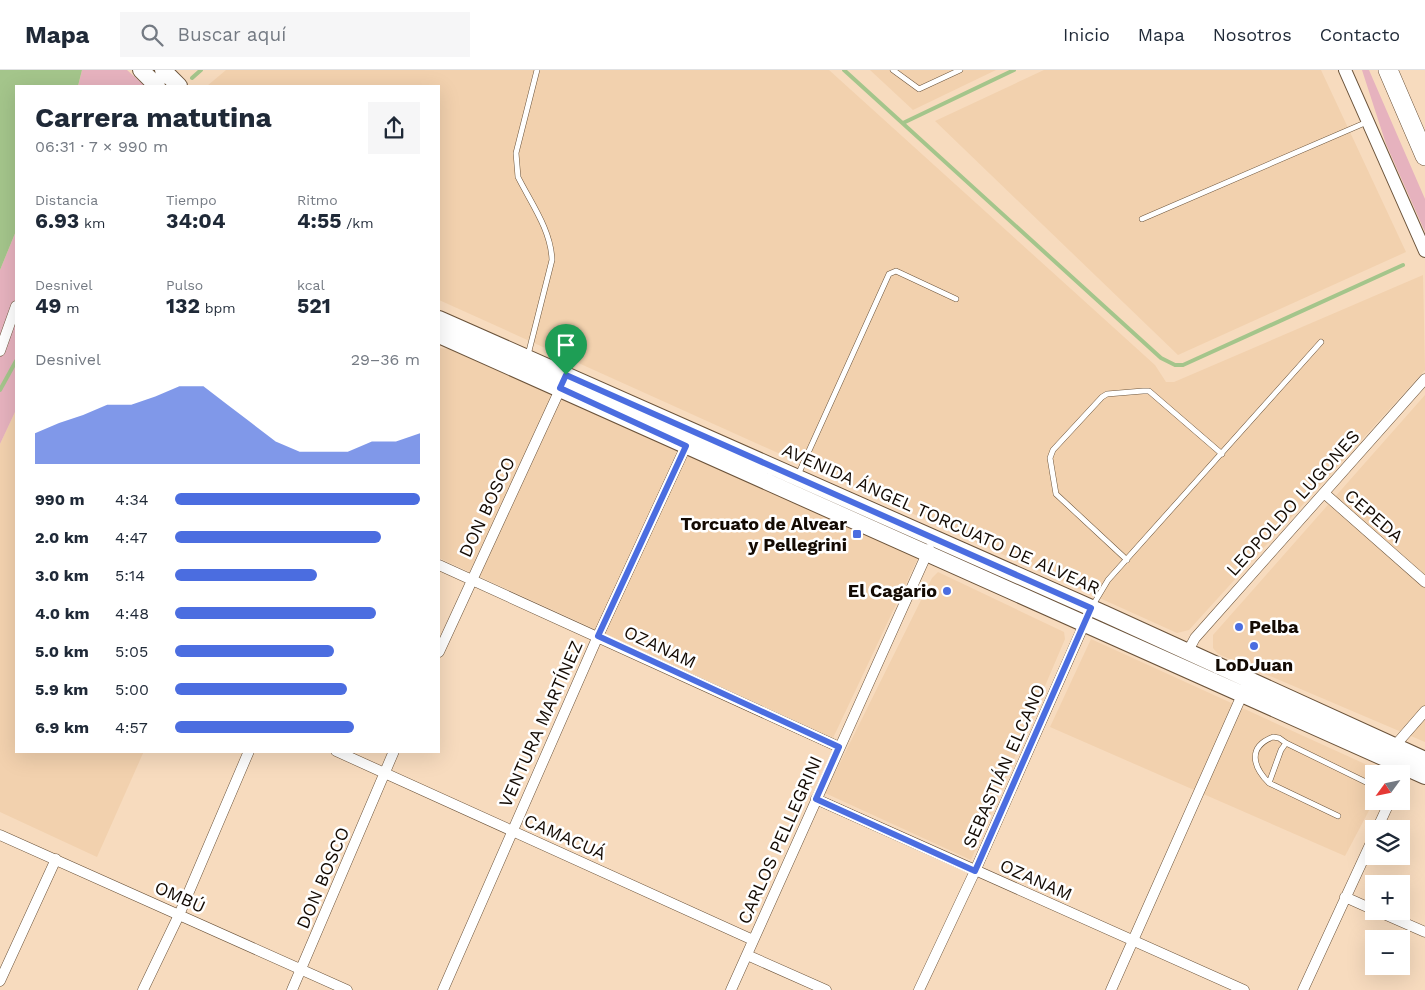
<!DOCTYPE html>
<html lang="es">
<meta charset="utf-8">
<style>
body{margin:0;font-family:"Work Sans",sans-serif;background:#f6f6f7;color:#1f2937;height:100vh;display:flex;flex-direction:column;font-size:19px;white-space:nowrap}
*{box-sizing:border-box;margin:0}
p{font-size:16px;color:#747a83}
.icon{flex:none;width:28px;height:28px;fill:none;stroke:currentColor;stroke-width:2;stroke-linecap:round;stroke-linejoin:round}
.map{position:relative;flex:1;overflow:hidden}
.panel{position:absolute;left:15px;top:15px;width:425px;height:668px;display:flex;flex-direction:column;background:#fff;border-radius:0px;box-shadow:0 5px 20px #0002}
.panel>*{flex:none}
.needle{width:32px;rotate:237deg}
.tools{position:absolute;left:1365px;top:695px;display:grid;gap:10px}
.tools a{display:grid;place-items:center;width:45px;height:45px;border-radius:0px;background:#fff;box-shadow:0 5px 20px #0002;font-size:25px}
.pin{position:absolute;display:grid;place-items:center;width:42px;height:42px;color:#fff;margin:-51px -21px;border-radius:50% 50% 50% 0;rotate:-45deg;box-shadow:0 0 5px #0007}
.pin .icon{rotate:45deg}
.round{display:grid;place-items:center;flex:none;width:52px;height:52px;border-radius:0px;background:#f6f6f7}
.summary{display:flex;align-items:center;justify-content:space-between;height:85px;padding:0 20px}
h1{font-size:28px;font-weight:700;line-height:38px}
.figures{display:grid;grid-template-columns:repeat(3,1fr);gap:8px;height:85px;padding:5px 20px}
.figures div{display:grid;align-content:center}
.figures b{font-size:21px;font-weight:700}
.figures small{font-size:14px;font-weight:400}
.figures p{font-size:14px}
.chart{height:140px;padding:10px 20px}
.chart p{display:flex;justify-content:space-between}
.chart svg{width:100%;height:90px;margin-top:5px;fill:#4b6de0;opacity:.7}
ul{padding:0 20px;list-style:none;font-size:16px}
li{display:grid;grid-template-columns:80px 60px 1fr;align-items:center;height:38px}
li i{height:12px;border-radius:6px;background:#4b6de0}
header{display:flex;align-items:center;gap:30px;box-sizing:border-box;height:70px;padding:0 25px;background:#fff;border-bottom:1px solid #e0e1e3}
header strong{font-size:24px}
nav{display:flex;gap:28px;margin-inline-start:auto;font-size:18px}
.search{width:350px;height:45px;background:#f6f6f7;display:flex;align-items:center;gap:12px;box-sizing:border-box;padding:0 18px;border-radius:0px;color:#747a83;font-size:19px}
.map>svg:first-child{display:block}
.built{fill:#f2d1ae}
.green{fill:#e6b2be}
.water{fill:#a4c58b}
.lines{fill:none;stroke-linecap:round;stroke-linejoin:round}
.stream{stroke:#a4c58b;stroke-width:4}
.service-casing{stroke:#6b533a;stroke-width:6}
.minor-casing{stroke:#6b533a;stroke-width:11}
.tertiary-casing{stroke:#6b533a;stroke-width:14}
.primary-casing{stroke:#6b533a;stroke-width:18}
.motorway-casing{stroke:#6b533a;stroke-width:20}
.service{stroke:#fff;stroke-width:5}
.minor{stroke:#fff;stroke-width:10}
.tertiary{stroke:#fff;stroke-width:12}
.primary{stroke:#fff;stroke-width:16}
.motorway{stroke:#fff;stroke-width:19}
.route-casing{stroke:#fff;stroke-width:10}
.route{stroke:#4b6de0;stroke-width:6}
.poi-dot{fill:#4b6de0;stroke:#fff;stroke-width:2}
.labels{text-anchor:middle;stroke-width:5;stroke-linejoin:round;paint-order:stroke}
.street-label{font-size:18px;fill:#130a03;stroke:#fff}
.poi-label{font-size:18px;font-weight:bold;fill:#130a03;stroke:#fff;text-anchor:end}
</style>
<header>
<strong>Mapa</strong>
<div class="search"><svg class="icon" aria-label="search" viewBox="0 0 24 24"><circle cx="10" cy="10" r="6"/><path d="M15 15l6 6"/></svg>Buscar aquí</div>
<nav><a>Inicio</a><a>Mapa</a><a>Nosotros</a><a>Contacto</a></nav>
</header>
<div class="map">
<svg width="1425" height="920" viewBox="0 0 1425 920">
<rect width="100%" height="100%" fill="#f7dbbe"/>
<path class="built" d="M226,0H829L1155,295L1166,312H1174L1423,205L1425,300L1189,560L1177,563L439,230V16H207Z
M870,0H996L913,40Z
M1044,0H1321L1406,182L1178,285L935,51Z
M439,278L449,279L918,488L833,668L439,488Z
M1425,325V672L1218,584L1213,578V565Z
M16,340V681H144L97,787L0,742V374Z
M938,502L1064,562L1065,569L971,790L825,723L932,508Z
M1091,569L1387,704H1374V731L1345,786L1050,657Z"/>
<path class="green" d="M82,0H127L145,16H78Z
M1362,0H1369L1425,129V162L1386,74Z
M16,161V340L0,374V200Z"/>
<path class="water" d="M0,0H82L78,16H16V161L0,200Z"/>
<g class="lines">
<path class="stream" d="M844,0L1161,288L1175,295H1183L1403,195
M192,8L201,0
M903,53L1014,0
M0,320L16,291"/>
<g class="service-casing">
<path id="service" d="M893,0L919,19L960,0
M1142,149L1367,52
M528,285L552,190C551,160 531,133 518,107L516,83L537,0
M798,405L889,204L896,201L956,229
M1127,490L1056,424L1050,388L1053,380L1102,327L1107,324L1143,321H1149L1222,384
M1093,535L1108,510L1321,272
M1269,713C1253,697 1247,677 1273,667L1279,668L1286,673
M1338,746L1269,713L1281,680L1286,673L1374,716"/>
</g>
<g class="minor-casing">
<path id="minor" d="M0,281L16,236
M1324,423L1425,512
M439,495L839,677
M1188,581L1195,568L1425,309
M439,582L562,315
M336,681L753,870
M1399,683V671L1425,641
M816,729L1244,920
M1377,759L1390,731
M0,765L347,920
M1345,827L1374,840
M1377,841L1425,862
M747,885L826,920
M0,911L56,789
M143,920L179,845L249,681
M292,920L394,681
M443,920L598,566L686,376
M731,920L929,479
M919,920L975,801L1086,550
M1111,920L1242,625
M1303,920L1374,766"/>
</g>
<g class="tertiary-casing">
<path id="tertiary" d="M1345,0L1425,181"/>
</g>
<g class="primary-casing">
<path id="primary" d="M141,0L157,16
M163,0L179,16
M439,249L1105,544L1425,690
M439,265L1425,706"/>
</g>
<g class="motorway-casing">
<path id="motorway" d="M1388,0L1425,86"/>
</g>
<use href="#service" class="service"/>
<use href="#minor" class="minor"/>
<use href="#tertiary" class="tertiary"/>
<use href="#primary" class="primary"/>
<use href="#motorway" class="motorway"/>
</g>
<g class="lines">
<g class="route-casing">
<path id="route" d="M566,305L1091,538L975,801L816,729L839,677L598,566L686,376L560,318Z"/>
</g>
<use href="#route" class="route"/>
</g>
<g class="poi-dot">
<rect x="852" y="459" width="10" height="10" rx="2.5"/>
<circle cx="947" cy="521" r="5"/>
<circle cx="1239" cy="557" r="5"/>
<circle cx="1254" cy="576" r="5"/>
</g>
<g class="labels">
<g class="street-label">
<text transform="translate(1293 433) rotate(-48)" y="6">LEOPOLDO LUGONES</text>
<text transform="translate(487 437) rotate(-65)" y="6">DON BOSCO</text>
<text transform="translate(1374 446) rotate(41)" y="6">CEPEDA</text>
<text transform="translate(941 449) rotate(24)" y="6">AVENIDA ÁNGEL TORCUATO DE ALVEAR</text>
<text transform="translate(660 577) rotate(25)" y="6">OZANAM</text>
<text transform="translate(541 654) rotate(-66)" y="6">VENTURA MARTÍNEZ</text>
<text transform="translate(1004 696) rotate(-66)" y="6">SEBASTIÁN ELCANO</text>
<text transform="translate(565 767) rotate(24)" y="6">CAMACUÁ</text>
<text transform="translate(780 770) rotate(-66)" y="6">CARLOS PELLEGRINI</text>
<text transform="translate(323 808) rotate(-67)" y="6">DON BOSCO</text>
<text transform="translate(1036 810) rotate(24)" y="6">OZANAM</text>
<text transform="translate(180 827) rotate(24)" y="6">OMBÚ</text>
</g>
<g class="poi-label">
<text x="847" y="460">Torcuato de Alvear<tspan x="847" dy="21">y Pellegrini</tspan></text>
<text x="937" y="527">El Cagario</text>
<text x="1249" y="563" text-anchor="start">Pelba</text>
<text x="1254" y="601" text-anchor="middle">LoDJuan</text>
</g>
</g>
</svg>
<div class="tools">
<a><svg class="needle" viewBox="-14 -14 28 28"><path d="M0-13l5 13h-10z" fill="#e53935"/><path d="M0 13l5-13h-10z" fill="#747a83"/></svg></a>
<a><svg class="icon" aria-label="layers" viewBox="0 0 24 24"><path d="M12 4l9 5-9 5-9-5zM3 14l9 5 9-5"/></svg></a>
<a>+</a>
<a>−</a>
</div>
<div class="pin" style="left:566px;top:305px;background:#1e9e55"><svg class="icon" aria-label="arrive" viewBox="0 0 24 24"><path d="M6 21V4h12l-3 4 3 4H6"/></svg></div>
<section class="panel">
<div class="summary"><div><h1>Carrera matutina</h1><p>06:31 · 7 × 990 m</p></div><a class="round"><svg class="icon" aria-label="share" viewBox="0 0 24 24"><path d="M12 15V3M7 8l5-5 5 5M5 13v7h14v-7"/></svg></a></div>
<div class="figures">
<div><p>Distancia</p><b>6.93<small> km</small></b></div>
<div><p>Tiempo</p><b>34:04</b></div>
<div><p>Ritmo</p><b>4:55<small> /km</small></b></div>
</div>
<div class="figures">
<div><p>Desnivel</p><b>49<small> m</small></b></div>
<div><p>Pulso</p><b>132<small> bpm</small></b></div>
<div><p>kcal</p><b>521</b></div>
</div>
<div class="chart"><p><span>Desnivel</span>29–36 m</p>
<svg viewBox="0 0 160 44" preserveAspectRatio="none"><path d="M0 44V29L10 24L20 20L30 15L40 15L50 11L60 6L70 6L80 15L90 24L100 33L110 38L120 38L130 38L140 33L150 33L160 29V44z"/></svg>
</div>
<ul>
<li><b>990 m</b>4:34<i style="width:100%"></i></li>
<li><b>2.0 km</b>4:47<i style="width:84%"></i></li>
<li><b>3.0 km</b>5:14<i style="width:58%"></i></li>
<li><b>4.0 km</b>4:48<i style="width:82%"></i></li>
<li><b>5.0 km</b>5:05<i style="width:65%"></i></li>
<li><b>5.9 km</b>5:00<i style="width:70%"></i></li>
<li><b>6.9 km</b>4:57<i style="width:73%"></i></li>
</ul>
</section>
</div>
